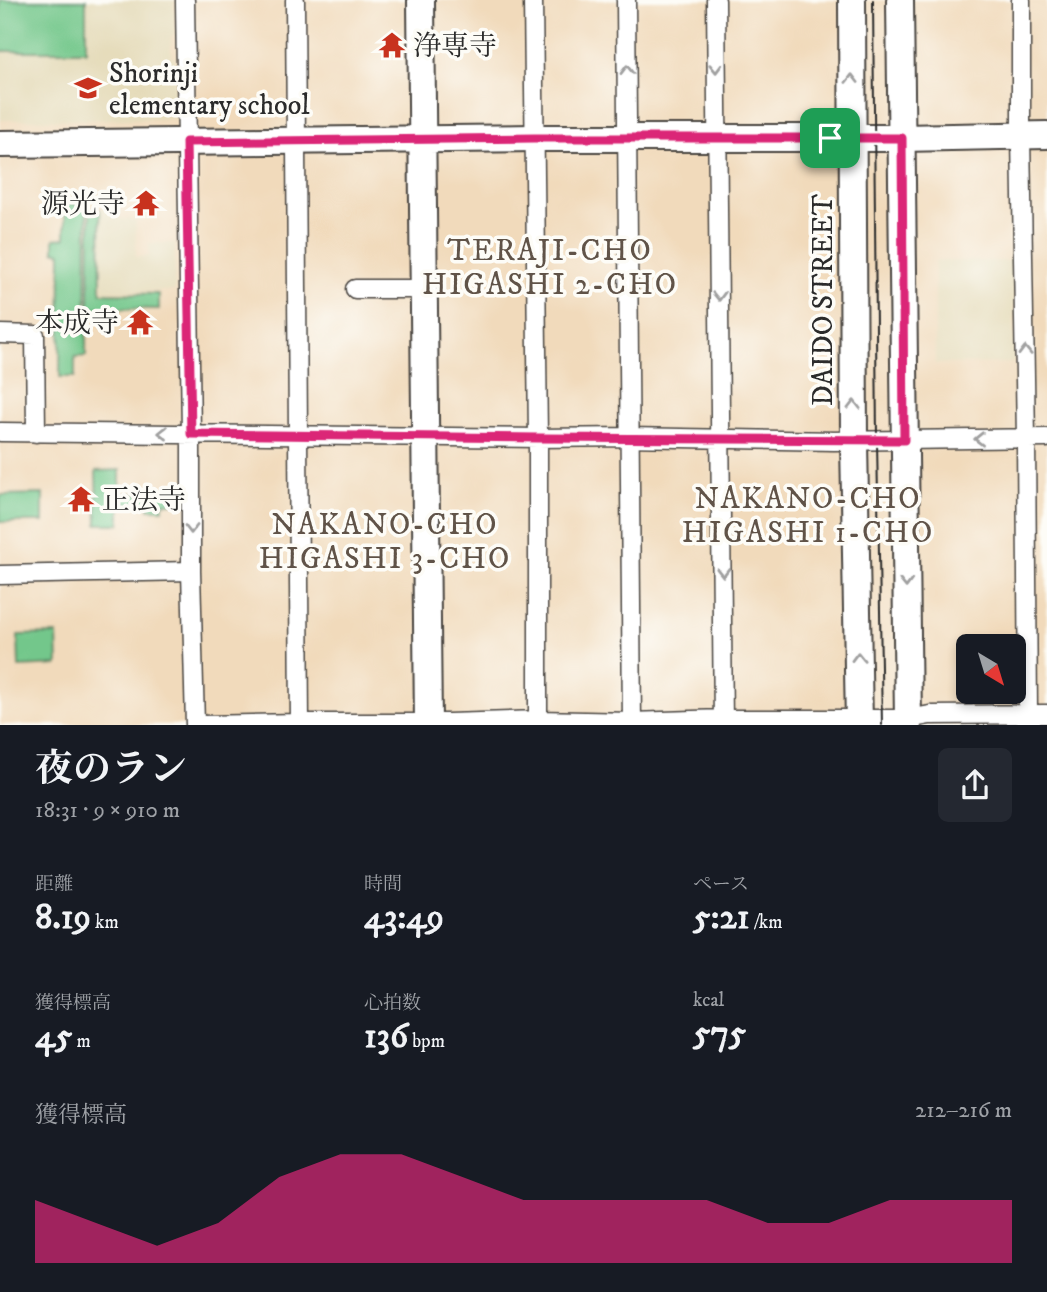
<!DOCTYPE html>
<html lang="ja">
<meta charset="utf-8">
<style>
body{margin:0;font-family:"IM FELL DW Pica","Noto Serif JP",serif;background:#242831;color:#f1f3f6;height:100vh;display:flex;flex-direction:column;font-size:26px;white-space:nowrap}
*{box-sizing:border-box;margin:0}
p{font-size:23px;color:#9ea1a6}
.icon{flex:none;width:38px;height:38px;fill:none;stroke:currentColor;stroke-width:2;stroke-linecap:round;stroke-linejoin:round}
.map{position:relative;height:725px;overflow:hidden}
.drawer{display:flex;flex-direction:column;background:#171b24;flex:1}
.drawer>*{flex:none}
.needle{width:46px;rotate:142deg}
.tools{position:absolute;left:956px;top:634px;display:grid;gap:14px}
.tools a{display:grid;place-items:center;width:70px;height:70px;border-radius:10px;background:#171b24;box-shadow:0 4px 10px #0003;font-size:35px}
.pin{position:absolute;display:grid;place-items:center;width:60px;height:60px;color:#fff;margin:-30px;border-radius:14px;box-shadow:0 4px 10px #0006}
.round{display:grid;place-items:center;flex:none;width:74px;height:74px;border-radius:10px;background:#242831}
.headline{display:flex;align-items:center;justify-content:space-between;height:119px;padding:0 35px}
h1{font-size:38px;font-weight:700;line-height:52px}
.stats{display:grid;grid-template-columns:repeat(3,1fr);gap:10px;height:119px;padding:7px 35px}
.stats div{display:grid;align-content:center}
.stats b{font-size:35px;font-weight:700}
.stats small{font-size:19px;font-weight:400}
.stats p{font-size:19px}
.chart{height:196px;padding:14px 35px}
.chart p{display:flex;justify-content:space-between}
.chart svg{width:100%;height:126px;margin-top:7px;fill:#db2777;opacity:.7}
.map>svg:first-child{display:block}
.built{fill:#e5dbba}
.green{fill:#73c78b;stroke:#4f795b;stroke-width:2}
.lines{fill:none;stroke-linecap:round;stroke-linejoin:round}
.street-casing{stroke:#494541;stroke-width:21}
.secondary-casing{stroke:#494541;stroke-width:30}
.street{stroke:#fff;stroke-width:18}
.secondary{stroke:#fff;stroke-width:26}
.tram{stroke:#2b2b2b;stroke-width:2}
.oneway{stroke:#a0a0a0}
.route-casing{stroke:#fff;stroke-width:14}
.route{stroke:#db2777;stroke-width:9}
.labels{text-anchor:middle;stroke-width:7;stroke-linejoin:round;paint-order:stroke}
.poi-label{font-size:28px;fill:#2b2b2b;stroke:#fdfcf7;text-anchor:start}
.street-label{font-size:28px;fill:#2b2b2b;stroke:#fdfcf7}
.neighbourhood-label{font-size:30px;letter-spacing:2px;fill:#605348;stroke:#fdfcf7}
</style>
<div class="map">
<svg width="1047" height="725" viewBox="0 0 1047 725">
<rect width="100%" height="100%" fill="#fdfcf7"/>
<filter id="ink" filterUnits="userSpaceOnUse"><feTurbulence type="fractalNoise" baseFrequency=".0143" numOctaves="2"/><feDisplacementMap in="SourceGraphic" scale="14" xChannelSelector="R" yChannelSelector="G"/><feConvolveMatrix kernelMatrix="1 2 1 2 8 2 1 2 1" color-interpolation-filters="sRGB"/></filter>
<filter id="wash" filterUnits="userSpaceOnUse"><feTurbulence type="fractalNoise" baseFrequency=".00686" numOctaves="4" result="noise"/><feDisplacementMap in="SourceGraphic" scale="28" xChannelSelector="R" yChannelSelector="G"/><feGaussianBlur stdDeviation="1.57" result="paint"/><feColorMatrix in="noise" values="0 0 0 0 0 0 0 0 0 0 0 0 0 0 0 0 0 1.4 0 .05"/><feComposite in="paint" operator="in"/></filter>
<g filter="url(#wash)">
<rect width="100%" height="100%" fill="#f1dabb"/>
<path class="built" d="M0,0H174V36H171V57H175L176,119L0,120Z
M101,208H120V219H136V257L149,256V243H175V291H103Z
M935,261H1014V363L935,364Z"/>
<path class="green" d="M0,0H86V51H0Z
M65,204H87L86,356L75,357V377H60L61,253L54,251V239L65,238Z
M90,210H100L101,293L159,294V309L89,308Z
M120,470V524H97L96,471Z
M176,493V503H163V509H149V504H122V494Z
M43,494V522H0V495Z
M57,634L58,665L19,667L18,635Z"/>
</g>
<g filter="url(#ink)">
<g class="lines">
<g class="street-casing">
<path id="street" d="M185,0L191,434V571L195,725
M295,0L300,725
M533,0L538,438V720
M626,0L632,725
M716,0L723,725
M1021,0V135L1026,439L1028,713L1030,725
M355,289H424
M0,334L35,335L36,433
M0,432L538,438L629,437L834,441L1047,438
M0,575L191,571
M202,725L300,723H449L538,720L632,722L723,719H908L930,715L1047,714"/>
</g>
<g class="secondary-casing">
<path id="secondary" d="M421,0L428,725
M852,0L854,441L859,725
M900,0L908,725
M0,144L534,138H902L1047,135"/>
</g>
<use href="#street" class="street"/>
<use href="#secondary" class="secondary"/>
<path class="tram" d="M873,0L877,441L882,725"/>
</g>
<defs><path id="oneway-chevron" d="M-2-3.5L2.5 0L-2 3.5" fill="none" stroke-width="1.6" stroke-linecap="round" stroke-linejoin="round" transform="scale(1.75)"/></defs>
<g class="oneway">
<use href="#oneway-chevron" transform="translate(716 68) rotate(89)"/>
<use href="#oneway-chevron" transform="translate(627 70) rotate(-91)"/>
<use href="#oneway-chevron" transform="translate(852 79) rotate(-90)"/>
<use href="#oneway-chevron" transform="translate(719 296) rotate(89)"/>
<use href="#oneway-chevron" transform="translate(1025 351) rotate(-91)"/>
<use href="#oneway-chevron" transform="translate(854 405) rotate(-90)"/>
<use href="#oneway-chevron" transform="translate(163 433) rotate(-180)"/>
<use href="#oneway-chevron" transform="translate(979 439) rotate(179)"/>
<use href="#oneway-chevron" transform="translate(191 529) rotate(90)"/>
<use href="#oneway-chevron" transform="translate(723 572) rotate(89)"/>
<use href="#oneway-chevron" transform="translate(906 583) rotate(89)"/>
<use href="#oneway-chevron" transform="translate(858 657) rotate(-91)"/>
</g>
</g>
<g class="lines" filter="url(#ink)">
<g class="route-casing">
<path id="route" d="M534,138H902L904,440L538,438L191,434L186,142Z"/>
</g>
<use href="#route" class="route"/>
</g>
<defs>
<g id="temple-bare" transform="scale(2.1)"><path d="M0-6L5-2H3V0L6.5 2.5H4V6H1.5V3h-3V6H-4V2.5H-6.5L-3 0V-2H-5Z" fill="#c8321e" stroke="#fdfcf7" stroke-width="2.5" paint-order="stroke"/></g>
<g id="school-bare" transform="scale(2.1)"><path d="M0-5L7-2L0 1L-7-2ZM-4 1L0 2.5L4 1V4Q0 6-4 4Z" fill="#c8321e" stroke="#fdfcf7" stroke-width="2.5" paint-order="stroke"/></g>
</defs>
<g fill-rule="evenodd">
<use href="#temple-bare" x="392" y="45"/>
<use href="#school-bare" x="88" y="88"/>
<use href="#temple-bare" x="146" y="203"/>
<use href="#temple-bare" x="140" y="322"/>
<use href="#temple-bare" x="81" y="499"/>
</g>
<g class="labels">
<g class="poi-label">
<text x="413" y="55">浄専寺</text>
<text x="109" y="82">Shorinji<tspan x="109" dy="32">elementary school</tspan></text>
<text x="125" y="213" text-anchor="end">源光寺</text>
<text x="119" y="332" text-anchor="end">本成寺</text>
<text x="102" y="509">正法寺</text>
</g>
<g class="street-label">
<text transform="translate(822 300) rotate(-90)" y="10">DAIDO STREET</text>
</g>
<g class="neighbourhood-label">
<text x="550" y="260">TERAJI-CHO<tspan x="550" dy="34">HIGASHI 2-CHO</tspan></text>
<text x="808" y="508">NAKANO-CHO<tspan x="808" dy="34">HIGASHI 1-CHO</tspan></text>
<text x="385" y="534">NAKANO-CHO<tspan x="385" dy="34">HIGASHI 3-CHO</tspan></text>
</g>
</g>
</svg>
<div class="tools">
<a><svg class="needle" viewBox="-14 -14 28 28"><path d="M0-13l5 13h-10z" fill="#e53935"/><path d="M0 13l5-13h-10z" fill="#9ea1a6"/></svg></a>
</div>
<div class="pin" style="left:830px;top:138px;background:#1e9e55"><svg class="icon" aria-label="arrive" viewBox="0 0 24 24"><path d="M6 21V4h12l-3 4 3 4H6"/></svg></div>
</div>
<section class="drawer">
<div class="headline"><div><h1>夜のラン</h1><p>18:31 · 9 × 910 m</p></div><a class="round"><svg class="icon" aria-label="share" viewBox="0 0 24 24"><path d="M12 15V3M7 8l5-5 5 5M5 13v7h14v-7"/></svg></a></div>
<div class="stats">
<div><p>距離</p><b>8.19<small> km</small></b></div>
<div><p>時間</p><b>43:49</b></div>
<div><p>ペース</p><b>5:21<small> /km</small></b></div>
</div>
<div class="stats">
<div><p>獲得標高</p><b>45<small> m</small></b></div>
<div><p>心拍数</p><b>136<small> bpm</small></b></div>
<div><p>kcal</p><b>575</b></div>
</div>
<div class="chart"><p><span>獲得標高</span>212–216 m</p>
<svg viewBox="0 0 160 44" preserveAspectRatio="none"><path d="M0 44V22L10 30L20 38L30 30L40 14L50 6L60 6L70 14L80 22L90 22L100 22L110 22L120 30L130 30L140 22L150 22L160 22V44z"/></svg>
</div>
</section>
